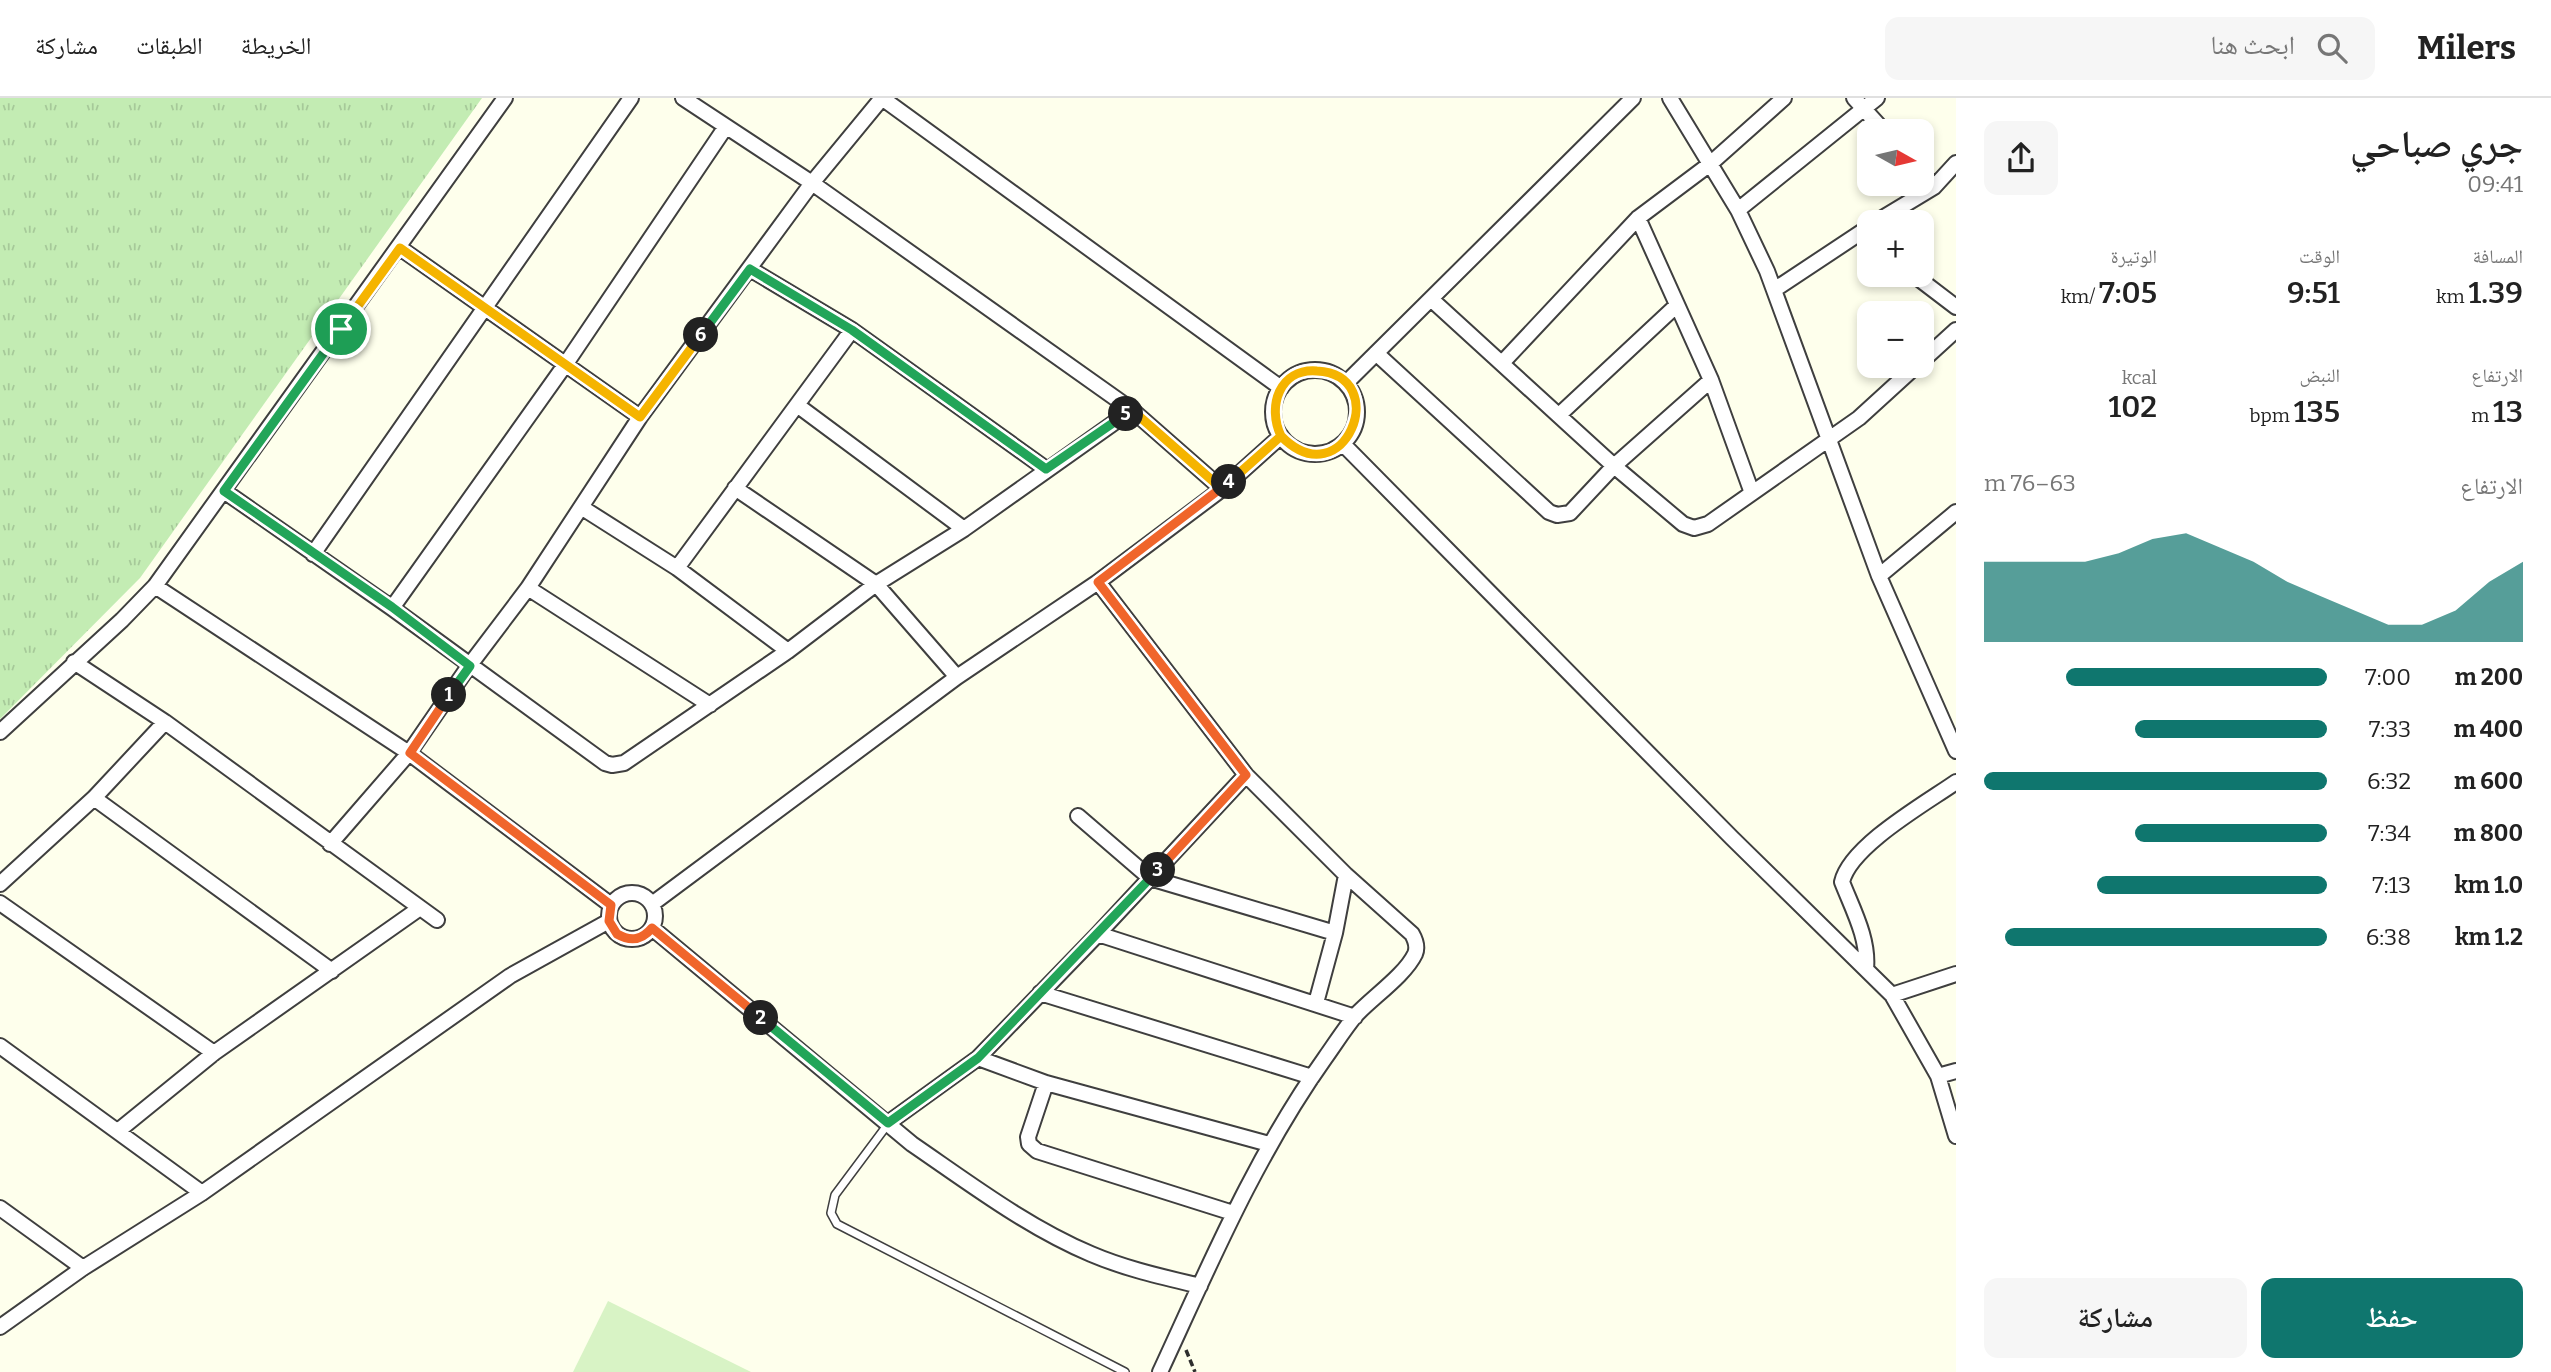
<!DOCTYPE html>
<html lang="ar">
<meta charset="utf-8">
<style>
body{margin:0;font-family:Bitter,"Noto Naskh Arabic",serif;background:#f6f6f6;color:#222;direction:rtl;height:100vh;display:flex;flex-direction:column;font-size:26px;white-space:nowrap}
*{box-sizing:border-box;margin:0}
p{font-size:23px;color:#767676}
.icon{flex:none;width:38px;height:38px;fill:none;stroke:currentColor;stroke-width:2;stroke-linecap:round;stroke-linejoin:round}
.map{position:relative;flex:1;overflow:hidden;direction:ltr}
.side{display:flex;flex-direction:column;background:#fff;width:595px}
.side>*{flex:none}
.needle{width:46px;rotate:98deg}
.fabs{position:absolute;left:1857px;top:21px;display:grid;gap:14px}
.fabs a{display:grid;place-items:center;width:77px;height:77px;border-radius:14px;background:#fff;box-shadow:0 4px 10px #0003;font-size:35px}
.pin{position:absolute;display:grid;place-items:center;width:60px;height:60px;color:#fff;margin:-30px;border:4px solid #fff;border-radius:50%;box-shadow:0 2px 7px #0007}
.km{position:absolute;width:35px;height:35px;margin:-18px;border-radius:50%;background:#222;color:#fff;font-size:19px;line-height:35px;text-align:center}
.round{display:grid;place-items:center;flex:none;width:74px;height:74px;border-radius:14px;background:#f6f6f6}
.head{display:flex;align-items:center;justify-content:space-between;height:119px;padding:0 28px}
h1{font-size:38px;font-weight:600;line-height:52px}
.stats{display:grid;grid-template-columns:repeat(3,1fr);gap:10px;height:119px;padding:7px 28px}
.stats div{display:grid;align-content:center}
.stats b{font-size:30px;font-weight:600}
.stats small{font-size:19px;font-weight:400}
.stats p{font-size:19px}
.chart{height:196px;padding:14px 28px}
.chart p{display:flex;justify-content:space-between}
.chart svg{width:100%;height:126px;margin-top:7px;fill:#0f766e;opacity:.7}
.primary-button{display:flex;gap:14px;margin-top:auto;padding:14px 28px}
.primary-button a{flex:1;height:80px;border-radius:14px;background:#0f766e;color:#fff;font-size:28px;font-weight:600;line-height:80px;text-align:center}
.primary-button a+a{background:#f6f6f6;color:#222}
ul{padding:0 28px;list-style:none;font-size:23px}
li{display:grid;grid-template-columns:112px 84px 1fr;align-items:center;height:52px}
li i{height:18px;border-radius:9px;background:#0f766e}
header{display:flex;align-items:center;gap:42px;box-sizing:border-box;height:98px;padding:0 35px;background:#fff;border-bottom:2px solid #e0e0e0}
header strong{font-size:33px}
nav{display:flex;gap:38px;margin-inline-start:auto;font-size:24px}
.search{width:490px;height:63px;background:#f6f6f6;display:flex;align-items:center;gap:18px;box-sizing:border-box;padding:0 24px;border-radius:14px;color:#767676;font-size:26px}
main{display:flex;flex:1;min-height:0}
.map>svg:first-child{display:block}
.grass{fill:url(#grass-tufts)}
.pitch{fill:#d8f3c5}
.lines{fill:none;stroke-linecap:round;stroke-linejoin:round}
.service-casing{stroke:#3f3f3f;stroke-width:10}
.minor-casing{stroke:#3f3f3f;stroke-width:18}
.path{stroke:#2e2e2e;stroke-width:3.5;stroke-dasharray:7 3.5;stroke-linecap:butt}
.service{stroke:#fff;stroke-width:7}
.minor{stroke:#fff;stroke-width:14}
.split-1-casing{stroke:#fff;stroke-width:14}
.split-2-casing{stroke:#fff;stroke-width:14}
.split-3-casing{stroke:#fff;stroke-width:14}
.split-4-casing{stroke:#fff;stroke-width:14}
.split-5-casing{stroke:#fff;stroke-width:14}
.split-6-casing{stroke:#fff;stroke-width:14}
.split-7-casing{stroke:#fff;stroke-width:14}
.split-1{stroke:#22a559;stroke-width:9}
.split-2{stroke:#f0652b;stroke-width:9}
.split-3{stroke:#22a559;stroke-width:9}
.split-4{stroke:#f0652b;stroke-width:9}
.split-5{stroke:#f5b400;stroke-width:9}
.split-6{stroke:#22a559;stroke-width:9}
.split-7{stroke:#f5b400;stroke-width:9}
</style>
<header>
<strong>Milers</strong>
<div class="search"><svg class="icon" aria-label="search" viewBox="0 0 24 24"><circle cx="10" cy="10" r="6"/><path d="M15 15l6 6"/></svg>ابحث هنا</div>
<nav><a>الخريطة</a><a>الطبقات</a><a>مشاركة</a></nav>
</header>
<main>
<section class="side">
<div class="head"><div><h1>جري صباحي</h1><p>09:41</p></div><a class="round"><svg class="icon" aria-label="share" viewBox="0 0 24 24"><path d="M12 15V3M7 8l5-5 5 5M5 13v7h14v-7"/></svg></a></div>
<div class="stats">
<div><p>المسافة</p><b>1.39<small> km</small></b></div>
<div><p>الوقت</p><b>9:51</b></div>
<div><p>الوتيرة</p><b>7:05<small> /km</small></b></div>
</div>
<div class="stats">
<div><p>الارتفاع</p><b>13<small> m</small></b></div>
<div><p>النبض</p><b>135<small> bpm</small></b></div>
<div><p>kcal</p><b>102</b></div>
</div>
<div class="chart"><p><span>الارتفاع</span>63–76 m</p>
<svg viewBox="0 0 160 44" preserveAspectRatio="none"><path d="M0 44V16L10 16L20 16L30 16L40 13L50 8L60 6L70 11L80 16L90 23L100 28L110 33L120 38L130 38L140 33L150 23L160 16V44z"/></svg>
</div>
<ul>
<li><b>200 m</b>7:00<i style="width:76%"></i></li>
<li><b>400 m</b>7:33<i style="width:56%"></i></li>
<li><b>600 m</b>6:32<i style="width:100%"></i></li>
<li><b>800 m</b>7:34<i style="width:56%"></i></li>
<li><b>1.0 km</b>7:13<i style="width:67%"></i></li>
<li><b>1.2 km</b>6:38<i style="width:94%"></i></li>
</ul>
<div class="primary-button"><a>حفظ</a><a>مشاركة</a></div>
</section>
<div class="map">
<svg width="1956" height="1274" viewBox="0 0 1956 1274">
<defs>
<pattern id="grass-tufts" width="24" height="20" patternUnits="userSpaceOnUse" patternTransform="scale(1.75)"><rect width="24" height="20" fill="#c3ecb3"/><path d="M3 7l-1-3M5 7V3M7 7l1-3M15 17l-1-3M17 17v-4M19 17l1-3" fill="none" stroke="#a6c999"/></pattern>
</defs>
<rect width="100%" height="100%" fill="#feffec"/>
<path class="grass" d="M0,0H482L140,480L0,621Z"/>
<path class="pitch" d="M608,1203L751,1274H573Z"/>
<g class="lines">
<g class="service-casing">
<path id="service" d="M888,1026L835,1097L831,1115L837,1126L1125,1274"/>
</g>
<g class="minor-casing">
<path id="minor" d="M683,0L812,85L1132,312L1222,391
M1670,0L1738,112L1767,173L1879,478L1956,653
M1854,0L1884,33
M1922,74L1934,89
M1738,112L1877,0
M1638,120L1711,282L1752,395
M1876,124L1934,89L1956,65
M400,150L640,319
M750,171L852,232L1046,371
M1914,177L1956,209
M1774,192L1869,129
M1431,201L1614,368L1683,426L1694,430L1708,426L1859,320L1916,268
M1376,255L1549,414L1557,417L1570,415L1614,368L1711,282
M1922,263L1956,232
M1502,265L1638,120L1710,66L1784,0
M1273 314a42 42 0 1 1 84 0a42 42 0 1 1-84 0Z
M1346,285L1633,0
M797,307L964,431
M1559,317L1677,207
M1343,346L1732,740L1892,897L1938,978L1956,1038
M735,390L876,486L957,579
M224,393L392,510L605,665L612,667L624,665L788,553L876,486L964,431L1132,312
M581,409L677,470L788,553
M313,456L631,0
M677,470L852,232
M1879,478L1956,414
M1098,484L1246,677L1346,777L1412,836C1416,843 1418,849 1415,856C1405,877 1373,899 1356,917C1345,930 1335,946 1325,960C1256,1057 1210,1166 1160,1274
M155,488L409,655L611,807
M528,490L710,607
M392,510L565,267L725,30
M74,564L165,624L437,822
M0,634L122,522L155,488L505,0
M94,700L332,873
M1078,718L1150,780L1335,835
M330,746L409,655L469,568L528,490L640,319L812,85L882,0L1281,290
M0,786L94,700L165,624
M609 818a23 23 0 1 1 46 0a23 23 0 1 1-46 0Z
M0,805L214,955
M652,806L957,579L1098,484L1222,391L1281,338
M652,830L912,1046C969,1085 1027,1129 1091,1156C1126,1171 1163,1179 1200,1188
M1098,836L1355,919
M1866,871C1869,841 1853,812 1842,784C1850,748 1926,705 1956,684
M1040,895L1312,979
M1892,897L1956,876
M1316,905L1335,835L1346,777
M0,948L202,1095
M978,960L1046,985L1269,1046
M1938,978L1956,973
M1046,985L1028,1039L1029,1046L1037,1053L1233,1115
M888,1025L978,960L1098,836L1246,677
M118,1033L214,955L420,810
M0,1110L83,1170
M0,1229L83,1170L202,1095L510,878L609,823"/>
</g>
<path class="path" d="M1186,1252L1195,1274"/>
<use href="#service" class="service"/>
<use href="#minor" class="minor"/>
</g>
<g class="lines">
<g class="split-1-casing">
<path id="split-1" d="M341,231L224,393L392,509L470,568L449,597"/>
</g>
<g class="split-2-casing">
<path id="split-2" d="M449,597L410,655L611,807L609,823L617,836C631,844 642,842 652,830L761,920"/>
</g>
<g class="split-3-casing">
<path id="split-3" d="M761,920L888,1025L978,960L1158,772"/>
</g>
<g class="split-4-casing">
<path id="split-4" d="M1158,772L1246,677L1098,484L1229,384"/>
</g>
<g class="split-5-casing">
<path id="split-5" d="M1126,316L1132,312L1222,391L1281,338C1267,309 1279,270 1317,273C1394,277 1344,402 1281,338L1229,384"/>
</g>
<g class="split-6-casing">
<path id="split-6" d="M701,237L750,171L852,232L1046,371L1126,316"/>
</g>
<g class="split-7-casing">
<path id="split-7" d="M341,231L400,150L640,319L701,237"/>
</g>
<use href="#split-1" class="split-1"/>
<use href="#split-2" class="split-2"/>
<use href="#split-3" class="split-3"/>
<use href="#split-4" class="split-4"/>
<use href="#split-5" class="split-5"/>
<use href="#split-6" class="split-6"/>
<use href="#split-7" class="split-7"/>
</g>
</svg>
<div class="fabs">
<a><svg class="needle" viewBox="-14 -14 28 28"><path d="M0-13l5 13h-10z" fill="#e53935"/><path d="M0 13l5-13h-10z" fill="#767676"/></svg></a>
<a>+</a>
<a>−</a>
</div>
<div class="pin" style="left:341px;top:231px;background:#1e9e55"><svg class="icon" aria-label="arrive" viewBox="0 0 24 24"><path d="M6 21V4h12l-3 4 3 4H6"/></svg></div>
<b class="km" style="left:449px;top:597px">1</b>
<b class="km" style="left:761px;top:920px">2</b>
<b class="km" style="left:1158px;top:772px">3</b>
<b class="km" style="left:1229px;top:384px">4</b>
<b class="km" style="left:1126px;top:316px">5</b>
<b class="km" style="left:701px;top:237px">6</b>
</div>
</main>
